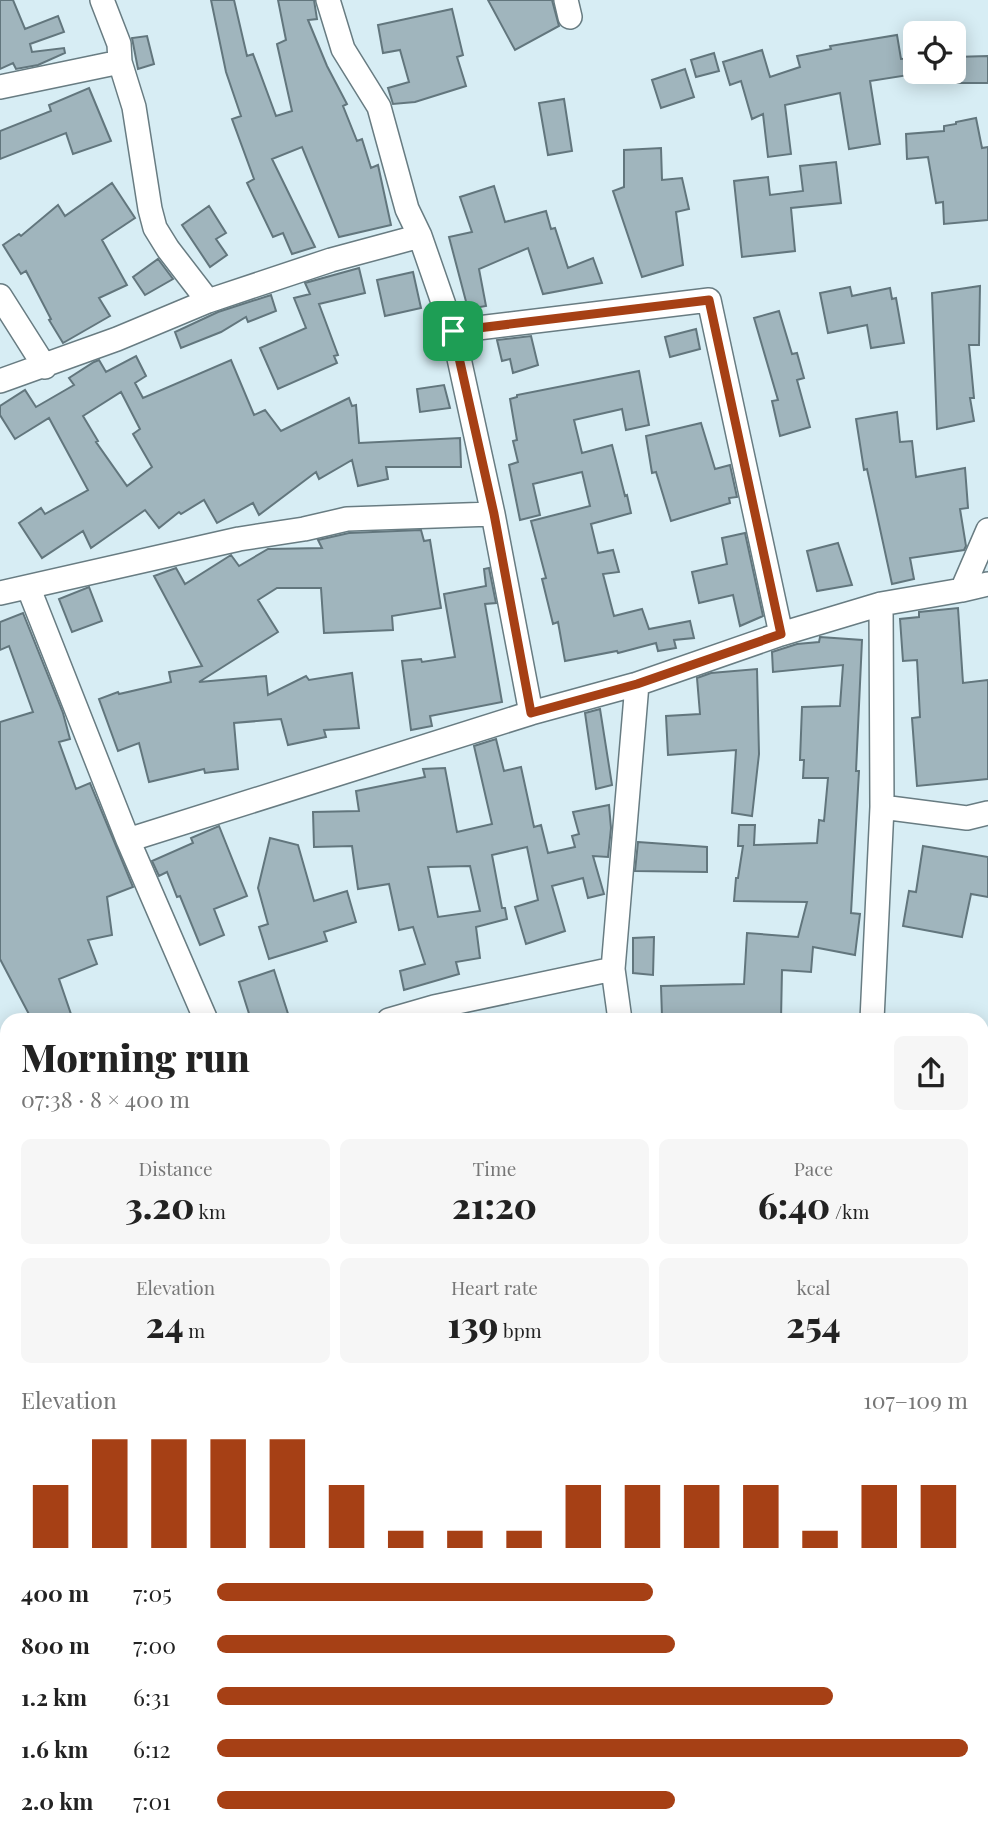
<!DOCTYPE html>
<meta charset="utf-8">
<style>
body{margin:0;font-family:"Playfair Display",serif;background:#f6f6f6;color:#222;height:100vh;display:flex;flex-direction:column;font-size:26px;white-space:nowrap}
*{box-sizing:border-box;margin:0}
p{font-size:23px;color:#767676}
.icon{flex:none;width:38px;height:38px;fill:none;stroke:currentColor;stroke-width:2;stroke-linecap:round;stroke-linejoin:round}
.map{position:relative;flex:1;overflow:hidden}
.side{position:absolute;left:0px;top:1013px;width:989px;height:831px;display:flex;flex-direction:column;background:#fff;border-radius:21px 21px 0 0;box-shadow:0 4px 18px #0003}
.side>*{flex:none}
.controls{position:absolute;left:903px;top:21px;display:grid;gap:14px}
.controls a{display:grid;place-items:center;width:63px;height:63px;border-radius:10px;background:#fff;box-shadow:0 4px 18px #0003;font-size:35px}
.pin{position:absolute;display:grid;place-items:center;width:60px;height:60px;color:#fff;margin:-30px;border-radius:14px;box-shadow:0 4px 10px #0006}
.round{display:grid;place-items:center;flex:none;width:74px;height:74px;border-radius:10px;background:#f6f6f6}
.summary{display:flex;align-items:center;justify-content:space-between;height:119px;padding:0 21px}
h1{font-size:38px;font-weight:800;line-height:52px}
.figures{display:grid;grid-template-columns:repeat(3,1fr);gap:10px;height:119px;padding:7px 21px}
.figures div{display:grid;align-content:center;border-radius:10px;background:#f6f6f6;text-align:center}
.figures b{font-size:35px;font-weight:800}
.figures small{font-size:19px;font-weight:400}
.figures p{font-size:19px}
.chart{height:196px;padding:14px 21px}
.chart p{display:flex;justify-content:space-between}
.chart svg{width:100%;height:126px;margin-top:7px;stroke:#a64015;stroke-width:6}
ul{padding:0 21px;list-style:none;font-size:23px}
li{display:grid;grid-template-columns:112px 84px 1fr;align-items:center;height:52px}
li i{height:18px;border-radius:9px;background:#a64015}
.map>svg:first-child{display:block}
.building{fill:#a0b5bd;stroke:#62767d;stroke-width:2;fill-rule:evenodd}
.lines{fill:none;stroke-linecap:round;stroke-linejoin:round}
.minor-casing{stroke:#687c82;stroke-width:26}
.minor{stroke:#fff;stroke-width:23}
.route-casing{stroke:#fff;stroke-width:14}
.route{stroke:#a64015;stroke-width:9}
</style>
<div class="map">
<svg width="988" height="1844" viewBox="0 0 988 1844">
<rect width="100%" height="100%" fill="#d7edf4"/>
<path class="building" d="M0,0H13L25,29L58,16L64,32L30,44L32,52L64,48L65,53L38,65L16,69L13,63L0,69Z
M211,0H234L247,56L253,54L276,116L292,111L277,44L286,40L278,0H314L317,19L308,20L327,66L347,104L343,106L357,141L362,139L371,168L378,165L391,225L339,237L302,147L272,159L315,247L292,254L283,233L273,237L247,183L254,179L232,119L241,116L226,72Z
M488,0H552L559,26L515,50Z
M452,9L463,55L457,57L466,86L415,102L393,104L388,88L409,82L400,50L383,53L378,25Z
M897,35L901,59L915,58V74L870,81L880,144L849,149L840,93L785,105L791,154L768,157L763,114L752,119L741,81L730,85L723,62L762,50L770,77L800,67L797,56L831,49L830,46Z
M147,36L154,64L138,69L132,38Z
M714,53L719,71L696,77L691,60Z
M988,56V83H954V57Z
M685,69L694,97L661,108L652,80Z
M89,88L111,141L73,154L66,133L0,159V131L51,111L49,105Z
M564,99L572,151L548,155L539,103Z
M976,118L982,148L988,147V220L944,224L943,202L936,203L928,157L907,159L906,134L944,131V126L956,124V122Z
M661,148L662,180L682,178L689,209L676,212L683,265L642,277L613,191L624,187V150Z
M836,162L841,203L791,208L795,251L742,257L734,181L768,177L770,195L803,191L800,166Z
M112,183L135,218L102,240L127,285L99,298L110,316L63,343L49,320L51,319L26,271L21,274L3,245L19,234L21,236L58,205L65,216Z
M494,186L505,222L546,211L551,229L555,228L568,268L593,258L602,283L543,294L528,248L479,269L486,306L468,309L449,237L472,232L460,197Z
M209,206L226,233L216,239L227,255L210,267L182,225Z
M158,259L173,279L145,295L133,277Z
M359,268L365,293L319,304L338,355L334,356L337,363L278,389L260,348L306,328L294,298L310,294L305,283Z
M413,272L421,308L385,316L377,280Z
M980,286L979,345H969L974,398H970L974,421L937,429L932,293Z
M850,287L852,296L890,288L892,299L896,298L904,343L871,348L867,325L828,333L820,293Z
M271,295L276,311L248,322L246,317L221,332L181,348L175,332L218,312Z
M779,311L792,354L797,353L804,378L797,380L810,427L780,436L772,401L778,400L754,318Z
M696,329L700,349L670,357L665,337Z
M531,336L538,365L513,373L510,359L502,361L497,340Z
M136,356L146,376L135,383L143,398L231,360L254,415L265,410L281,431L349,398L352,406L356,405L359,443L460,438L461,467H386L388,479L358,486L352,460L319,479L316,472L259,515L253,503L217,523L204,500L181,514L179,512L159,528L145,510L91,548L83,531L42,558L19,523L41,508L45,514L88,490L49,418L15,439L0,415V406L25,390L36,407L74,385L69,378L94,362L99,360L106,372ZM121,392L140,429L133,434L152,467L127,486L96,442L98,441L83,416Z
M639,371L649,425L626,430L622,409L574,420L582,453L612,445L625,496L627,495L631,513L591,524L598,553L613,550L619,572L603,574L614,616L642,609L649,629L690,621L694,638L674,640L676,648L658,651L656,643L618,653L617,651L565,661L558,622L553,624L542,579L546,578L531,521L590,506L582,472L533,484L540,515L520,520L509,465L518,462L513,441L517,440L510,399L517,397V395Z
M444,385L450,408L420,412L417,389Z
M897,412L900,442L912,441L916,477L965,468L968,508L960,509L966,546L964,550L910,558L914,579L892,584L867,469L864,470L856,419Z
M701,423L715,469L730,465L737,497L729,498L730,503L671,521L656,472L652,473L646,436Z
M421,530L424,541L430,540L441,608L392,616L393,630L324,633L321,588H277L258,600L278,632L199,682L266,676L268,695L306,676L309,680L352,673L359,728L324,730L326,737L288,745L281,719L234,723L238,769L205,773L204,769L149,782L139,743L118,751L99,699L118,692L119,694L171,682L169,672L202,666L154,576L176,568L185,584L231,555L239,566L268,549L322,548L318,540L349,533Z
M745,533L763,616L740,626L733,595L699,603L692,572L727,564L722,538Z
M838,543L852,585L817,591L807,551Z
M489,568L496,603L485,604L502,702L430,716L432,726L411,730L402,661L421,659L422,662L455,657L444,594L486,586L484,569Z
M89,587L102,621L72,632L59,599Z
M958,608L963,683L988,680V779L917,786L912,718L920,717L917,660L903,661L900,619L919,617V612Z
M23,613L63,713L70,739L59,742L76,789L90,783L133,887L107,897L112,935L88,940L97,964L59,979L73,1020H32L0,959V722L33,712L9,646L0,650V622Z
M820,637L862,640L856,771H859L851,913L860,914L855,955L813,947L811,972L782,970L781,1020H744V1014L662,1017L661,986L744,984L747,933L798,937L807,902L734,901L736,878H738L743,846H738L739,825H755L754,845L817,843L819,820L824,821L828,778H803L804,760H800L802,707L840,706L843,665L773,672L772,652L797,644L819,642Z
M757,669L759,754L752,816L732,813L736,750L668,755L666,716L700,714L697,678L711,673Z
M600,709L612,785L596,789L585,713Z
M496,739L504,771L521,767L534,827L541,825L548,853L575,847L572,836L579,834L573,812L609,805L611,828L608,857L593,856L604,894L588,898L583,878L552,886L565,931L526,944L515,907L538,900L527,847L492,855L502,908H505L507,919L476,927L480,958L456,962L459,974L404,990L400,971L425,964L413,927L399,930L389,884L358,889L352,846L314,847L313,812L359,811L356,791L425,777L423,769L445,768L457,832L492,824L474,746ZM470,866L480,911L438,917L428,867Z
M219,826L247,896L214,909L224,935L200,945L180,896L177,897L167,872L159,876L152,861L193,843L191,838Z
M270,838L298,845L314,901L347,891L356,922L324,932L327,941L269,959L259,927L268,924L258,888Z
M638,842L707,847V872L635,871Z
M923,846L988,857V897L971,894L962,937L903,926L909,891L916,892Z
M654,937L653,975L633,973V938Z
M274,970L290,1020H251L239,982Z"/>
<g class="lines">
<g class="minor-casing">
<path id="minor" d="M102,0L119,44L120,62L134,107L150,209L155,228L168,249L208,301
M328,0L343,49L379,107L407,209L420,236L453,331L493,514L531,713
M566,0L570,17
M0,87L120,62
M0,296L45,367
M453,331L709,300L781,634
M0,381L117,339L208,301L331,260L420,236
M29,589L128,840L206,1020
M962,590L988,584
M0,593L239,539L304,529L347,519L493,514
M882,807L967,818L988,813
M128,840L531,713L637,684L781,634L881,604L962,590L988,530
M389,1020L434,1007L613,969
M620,1020L613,969L637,684
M872,1020L882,807L881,604
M982,1101L988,1100
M0,1188L7,1185
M982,1216L988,1214
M0,1455L7,1452
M982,1545L988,1539
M0,1566L7,1564
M982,1658L988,1654
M982,1824L988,1827
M113,1838L114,1844
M467,1838L488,1844
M345,1844L346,1838
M868,1844L870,1838"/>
</g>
<use href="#minor" class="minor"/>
</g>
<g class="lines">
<g class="route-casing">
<path id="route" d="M709,300L781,634L637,684L531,713L494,514L453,331Z"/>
</g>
<use href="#route" class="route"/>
</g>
</svg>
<div class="controls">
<a><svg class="icon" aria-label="locate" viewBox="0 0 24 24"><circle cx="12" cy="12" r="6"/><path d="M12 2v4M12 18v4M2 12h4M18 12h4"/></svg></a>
</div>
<div class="pin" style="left:453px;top:331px;background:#1e9e55"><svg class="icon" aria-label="arrive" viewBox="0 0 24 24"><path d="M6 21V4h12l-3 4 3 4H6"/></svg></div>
<section class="side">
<div class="summary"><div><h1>Morning run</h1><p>07:38 · 8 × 400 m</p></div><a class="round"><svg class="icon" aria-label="share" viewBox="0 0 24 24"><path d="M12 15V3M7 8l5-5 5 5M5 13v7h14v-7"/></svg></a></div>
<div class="figures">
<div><p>Distance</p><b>3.20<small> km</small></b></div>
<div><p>Time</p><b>21:20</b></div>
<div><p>Pace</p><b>6:40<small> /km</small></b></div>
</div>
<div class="figures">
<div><p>Elevation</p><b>24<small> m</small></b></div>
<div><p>Heart rate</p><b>139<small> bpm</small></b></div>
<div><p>kcal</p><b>254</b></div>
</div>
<div class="chart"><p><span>Elevation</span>107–109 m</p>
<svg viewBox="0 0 160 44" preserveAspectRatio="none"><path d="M5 44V22M15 44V6M25 44V6M35 44V6M45 44V6M55 44V22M65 44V38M75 44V38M85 44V38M95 44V22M105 44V22M115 44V22M125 44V22M135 44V38M145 44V22M155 44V22"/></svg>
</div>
<ul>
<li><b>400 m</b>7:05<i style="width:58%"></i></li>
<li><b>800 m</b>7:00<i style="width:61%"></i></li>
<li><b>1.2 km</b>6:31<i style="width:82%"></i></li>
<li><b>1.6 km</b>6:12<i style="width:100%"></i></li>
<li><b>2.0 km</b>7:01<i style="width:61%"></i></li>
</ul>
</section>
</div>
